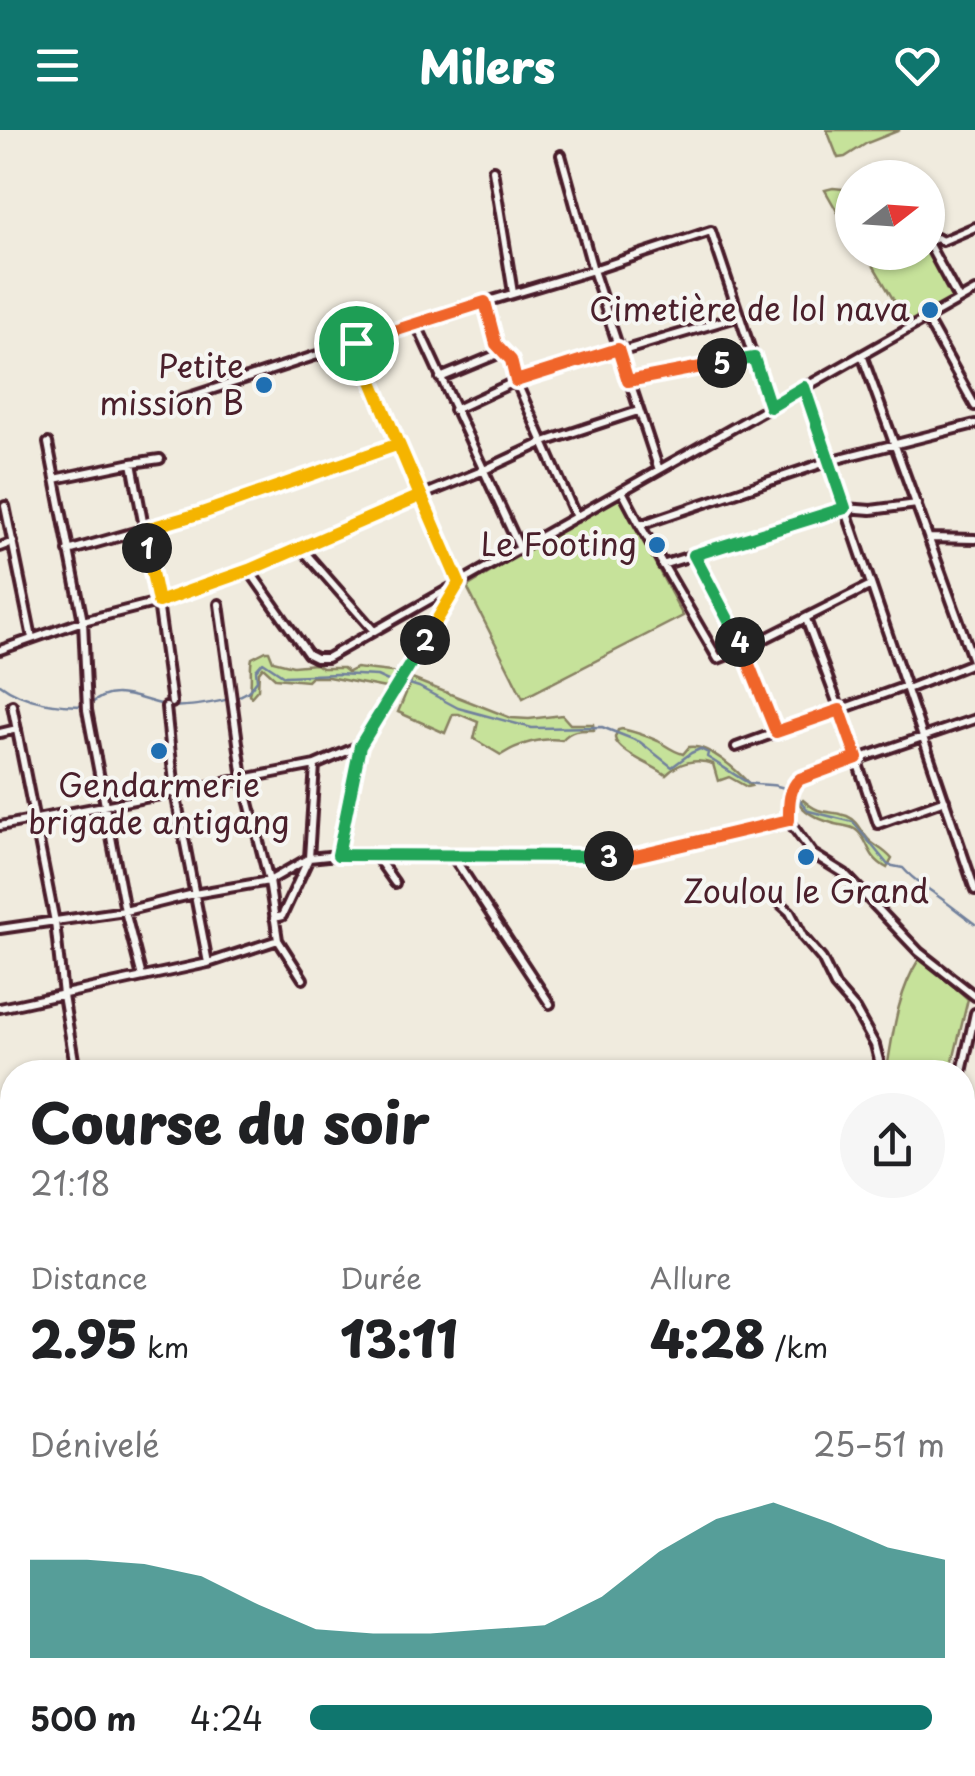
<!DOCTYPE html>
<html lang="fr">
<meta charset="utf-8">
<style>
body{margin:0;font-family:"Playpen Sans",sans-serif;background:#f6f6f6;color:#202124;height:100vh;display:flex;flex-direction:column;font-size:38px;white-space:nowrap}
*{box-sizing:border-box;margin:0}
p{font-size:32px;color:#757577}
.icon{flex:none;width:55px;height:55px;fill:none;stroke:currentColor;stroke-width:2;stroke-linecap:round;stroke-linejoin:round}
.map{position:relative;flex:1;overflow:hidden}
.drawer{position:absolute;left:0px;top:930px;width:975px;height:718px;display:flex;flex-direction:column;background:#fff;border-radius:40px 40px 0 0;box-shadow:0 2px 8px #0004}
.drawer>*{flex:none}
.needle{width:65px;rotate:73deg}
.controls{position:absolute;left:835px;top:30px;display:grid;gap:20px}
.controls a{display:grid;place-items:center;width:110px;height:110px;border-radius:50%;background:#fff;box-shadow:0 2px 8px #0004;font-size:50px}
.pin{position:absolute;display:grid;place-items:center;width:85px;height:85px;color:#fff;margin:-42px;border:5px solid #fff;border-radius:50%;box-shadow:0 2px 10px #0007}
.km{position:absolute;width:50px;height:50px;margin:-25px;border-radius:50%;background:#222;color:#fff;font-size:28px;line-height:50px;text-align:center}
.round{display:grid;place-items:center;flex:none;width:105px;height:105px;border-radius:52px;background:#f6f6f6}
.summary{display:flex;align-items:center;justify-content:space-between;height:170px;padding:0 30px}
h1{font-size:55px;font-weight:800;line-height:75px}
.metrics{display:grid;grid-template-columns:repeat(3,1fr);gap:15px;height:170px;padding:10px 30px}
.metrics div{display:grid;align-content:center}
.metrics b{font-size:50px;font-weight:800}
.metrics small{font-size:28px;font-weight:400}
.metrics p{font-size:28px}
.chart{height:280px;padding:20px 30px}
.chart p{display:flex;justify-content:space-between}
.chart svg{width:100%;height:180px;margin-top:10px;fill:#0f766e;opacity:.7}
ul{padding:0 30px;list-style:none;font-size:32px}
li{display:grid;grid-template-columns:160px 120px 1fr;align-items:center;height:75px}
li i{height:25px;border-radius:12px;background:#0f766e}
header{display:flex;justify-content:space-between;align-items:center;height:130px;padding:0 30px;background:#0f766e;color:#fff;font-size:45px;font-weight:800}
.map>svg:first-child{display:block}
.green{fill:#c6e29a;stroke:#888062;stroke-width:2.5}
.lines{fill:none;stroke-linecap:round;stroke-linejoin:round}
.stream{stroke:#71809c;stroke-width:2.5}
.minor-casing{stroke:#4a1f2b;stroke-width:14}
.primary-casing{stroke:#4a1f2b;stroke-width:19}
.minor{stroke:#f6f6f2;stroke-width:6}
.primary{stroke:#f6f6f2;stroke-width:11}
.split-1-casing{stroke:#fff;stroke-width:20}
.split-2-casing{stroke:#fff;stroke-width:20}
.split-3-casing{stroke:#fff;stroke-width:20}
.split-4-casing{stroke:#fff;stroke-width:20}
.split-5-casing{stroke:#fff;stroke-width:20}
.split-6-casing{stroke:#fff;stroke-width:20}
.split-1{stroke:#f5b400;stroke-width:12}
.split-2{stroke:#f5b400;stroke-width:12}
.split-3{stroke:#22a559;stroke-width:12}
.split-4{stroke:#f0652b;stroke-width:12}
.split-5{stroke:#22a559;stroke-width:12}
.split-6{stroke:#f0652b;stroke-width:12}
.poi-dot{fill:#1f6fb2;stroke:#f6f6f2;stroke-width:4}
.labels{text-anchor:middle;stroke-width:8;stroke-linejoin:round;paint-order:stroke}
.poi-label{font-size:32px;fill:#4a1f2b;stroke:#f6f6f2;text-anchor:end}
</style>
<header><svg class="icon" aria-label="menu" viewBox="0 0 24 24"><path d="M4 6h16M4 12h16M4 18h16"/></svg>Milers<svg class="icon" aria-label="heart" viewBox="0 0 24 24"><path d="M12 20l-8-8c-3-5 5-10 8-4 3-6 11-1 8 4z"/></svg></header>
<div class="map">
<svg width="975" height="1646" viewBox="0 0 975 1646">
<rect width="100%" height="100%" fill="#f0ebde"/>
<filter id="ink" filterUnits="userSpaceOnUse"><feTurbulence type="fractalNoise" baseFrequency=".01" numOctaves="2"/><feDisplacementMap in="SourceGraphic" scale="20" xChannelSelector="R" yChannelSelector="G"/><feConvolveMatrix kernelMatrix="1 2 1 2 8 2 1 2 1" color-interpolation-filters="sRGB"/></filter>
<g filter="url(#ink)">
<path class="green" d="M827,0H900L867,13L845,27L838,28Z
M833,58L852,60V99L838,83L825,60Z
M928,122L953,168L907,193L866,123Z
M620,367L683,486L523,568L467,457L555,402Z
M266,521H269L273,531L293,536L315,534L322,538H343L348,542L356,538L400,543L391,559L328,547H311L307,551L275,548L263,537L259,542L258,559L251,567L249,564C253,552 249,540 252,528Z
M412,549L511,588L529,589L562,585L570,594H593L594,600C580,600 572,599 562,610C543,607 517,614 501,625L474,609L478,592L459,584H453L445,603L398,582Z
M622,599C635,602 647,606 658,611C667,616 672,621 683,624L689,617C709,614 738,641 751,656L747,657L729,647L718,651L713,634C696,628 679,632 666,645C655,636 617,622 615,608C615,605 617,603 618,600Z
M803,670C824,688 827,678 847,686C860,692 860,700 868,709C874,716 884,719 892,729L887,738C865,726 870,710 856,700C849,695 839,696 832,693C818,689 805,683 798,672Z
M919,829L940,844L968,869L951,939C927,945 911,940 888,933C894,896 899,861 919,829Z"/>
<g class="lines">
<path class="stream" d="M403,552L419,557L458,578L532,598L602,597L640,612L672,637L691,623L700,619L708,623L707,627C716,632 743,651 749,653C762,656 774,652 788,660
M0,554C25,573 59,576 89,576C113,551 142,572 170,576C186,578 234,571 247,562C251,559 254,554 257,550L256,540L263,532L284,546L337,544L377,546L388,551H395
M795,665L809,681L853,692L888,735L903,738C913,750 923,755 935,764C948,773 961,784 975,794
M962,1149C964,1136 964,1123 975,1114
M505,1646L506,1635"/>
<g class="minor-casing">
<path id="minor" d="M561,25L593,140L659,340
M493,40L513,163
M928,112L937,108L942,111L975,97
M928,113L959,170
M485,171L497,214L511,230L516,251L576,387
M926,188L975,276
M416,193L520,419
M619,222L740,186
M862,225L975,536
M440,248L503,222
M629,251L754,228
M804,257L975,760
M180,270L415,193L593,140L711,101L770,277
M454,280L516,251L618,219
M48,313L83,491L87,580L125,781L142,847
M132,333L158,472L172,573
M55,349L132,333L160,329
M622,361L640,395L829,331L975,294
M5,376L32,508
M640,395L718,529L744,519L871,455
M929,408L975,409
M0,417L13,412
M301,418L374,501
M68,421L202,383L399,314
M694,425L744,519L776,602
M662,435L845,378L871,380L917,374
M249,440L308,524L316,528H327L459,453L356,213
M219,474L243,649L269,751L278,810L303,849
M806,489L840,580L878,694L945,670
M0,520L83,491L158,472L249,440L364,389L482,341L544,312L638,281
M907,559L975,532
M12,575L55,792L63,865L76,942
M166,577L175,662L208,833
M0,603L17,599
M736,617L906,556
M789,691C789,676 788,659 800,649L975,589
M0,696L315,635L359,616
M338,725L360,616L459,453L975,161
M452,725L550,874
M376,726L395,753
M781,774L790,782L803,807L822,829L835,856L855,879L875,915L882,942
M274,788L282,786L309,728L315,635
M0,799L125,781L194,764L269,751L309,728L338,725L631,727L789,691L813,724L845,744L919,822L975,866
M0,878L208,833L278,810
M962,942L975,883
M0,1552L12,1571
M962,1614L975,1618
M53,1635L61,1646
M133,1635L140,1646
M200,1635L208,1646
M281,1635L289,1646
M439,1635L449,1646
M766,1635V1646
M823,1635L848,1645
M166,1646L180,1635"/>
</g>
<g class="primary-casing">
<path id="primary" d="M962,1474L975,1454
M847,1646L855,1635"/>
</g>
<use href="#minor" class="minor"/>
<use href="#primary" class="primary"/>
</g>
</g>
<g class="lines" filter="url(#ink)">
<g class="split-1-casing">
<path id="split-1" d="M147,418L158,472L249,440L420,366L356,213"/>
</g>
<g class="split-2-casing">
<path id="split-2" d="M147,418L143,400L202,383L399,314L459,453L425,510"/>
</g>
<g class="split-3-casing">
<path id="split-3" d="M425,510L360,616L338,725L609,726"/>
</g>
<g class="split-4-casing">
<path id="split-4" d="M609,726L631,727L789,690C789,676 788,659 800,649L857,628L840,580L776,602L740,512"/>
</g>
<g class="split-5-casing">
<path id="split-5" d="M722,233L754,228L770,277L804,257L845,378L694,425L740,512"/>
</g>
<g class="split-6-casing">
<path id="split-6" d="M356,213L485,172L496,214L511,230L516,251L618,219L628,251L722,233"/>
</g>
<use href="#split-1" class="split-1"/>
<use href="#split-2" class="split-2"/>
<use href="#split-3" class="split-3"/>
<use href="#split-4" class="split-4"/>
<use href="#split-5" class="split-5"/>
<use href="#split-6" class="split-6"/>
</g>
<g class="poi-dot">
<circle cx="930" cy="180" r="10"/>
<circle cx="264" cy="255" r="10"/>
<circle cx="657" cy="415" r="10"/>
<circle cx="159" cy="621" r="10"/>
<circle cx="806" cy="727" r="10"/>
</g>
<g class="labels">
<g class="poi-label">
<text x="910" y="191">Cimetière de lol nava</text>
<text x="244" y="248">Petite<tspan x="244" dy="37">mission B</tspan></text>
<text x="637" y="426">Le Footing</text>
<text x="159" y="667" text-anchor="middle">Gendarmerie<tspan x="159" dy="37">brigade antigang</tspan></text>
<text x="806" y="773" text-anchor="middle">Zoulou le Grand</text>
</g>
</g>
</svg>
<div class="controls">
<a><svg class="needle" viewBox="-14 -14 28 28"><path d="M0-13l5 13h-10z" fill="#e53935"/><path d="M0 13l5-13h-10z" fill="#757577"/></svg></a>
</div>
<div class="pin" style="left:356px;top:213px;background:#1e9e55"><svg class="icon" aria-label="arrive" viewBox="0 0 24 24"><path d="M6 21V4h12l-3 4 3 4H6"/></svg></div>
<b class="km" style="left:147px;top:418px">1</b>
<b class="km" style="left:425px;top:510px">2</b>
<b class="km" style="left:609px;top:726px">3</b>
<b class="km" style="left:740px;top:512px">4</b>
<b class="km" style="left:722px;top:233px">5</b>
<section class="drawer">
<div class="summary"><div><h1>Course du soir</h1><p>21:18</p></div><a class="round"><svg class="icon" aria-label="share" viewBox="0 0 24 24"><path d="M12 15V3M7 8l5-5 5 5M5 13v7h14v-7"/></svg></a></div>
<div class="metrics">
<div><p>Distance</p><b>2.95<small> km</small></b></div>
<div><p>Durée</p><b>13:11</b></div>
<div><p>Allure</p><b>4:28<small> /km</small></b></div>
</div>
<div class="chart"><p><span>Dénivelé</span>25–51 m</p>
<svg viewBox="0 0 160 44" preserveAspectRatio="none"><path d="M0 44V20L10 20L20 21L30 24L40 31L50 37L60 38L70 38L80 37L90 36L100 29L110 18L120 10L130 6L140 11L150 17L160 20V44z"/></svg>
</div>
<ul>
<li><b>500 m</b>4:24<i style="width:98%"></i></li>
</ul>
</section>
</div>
